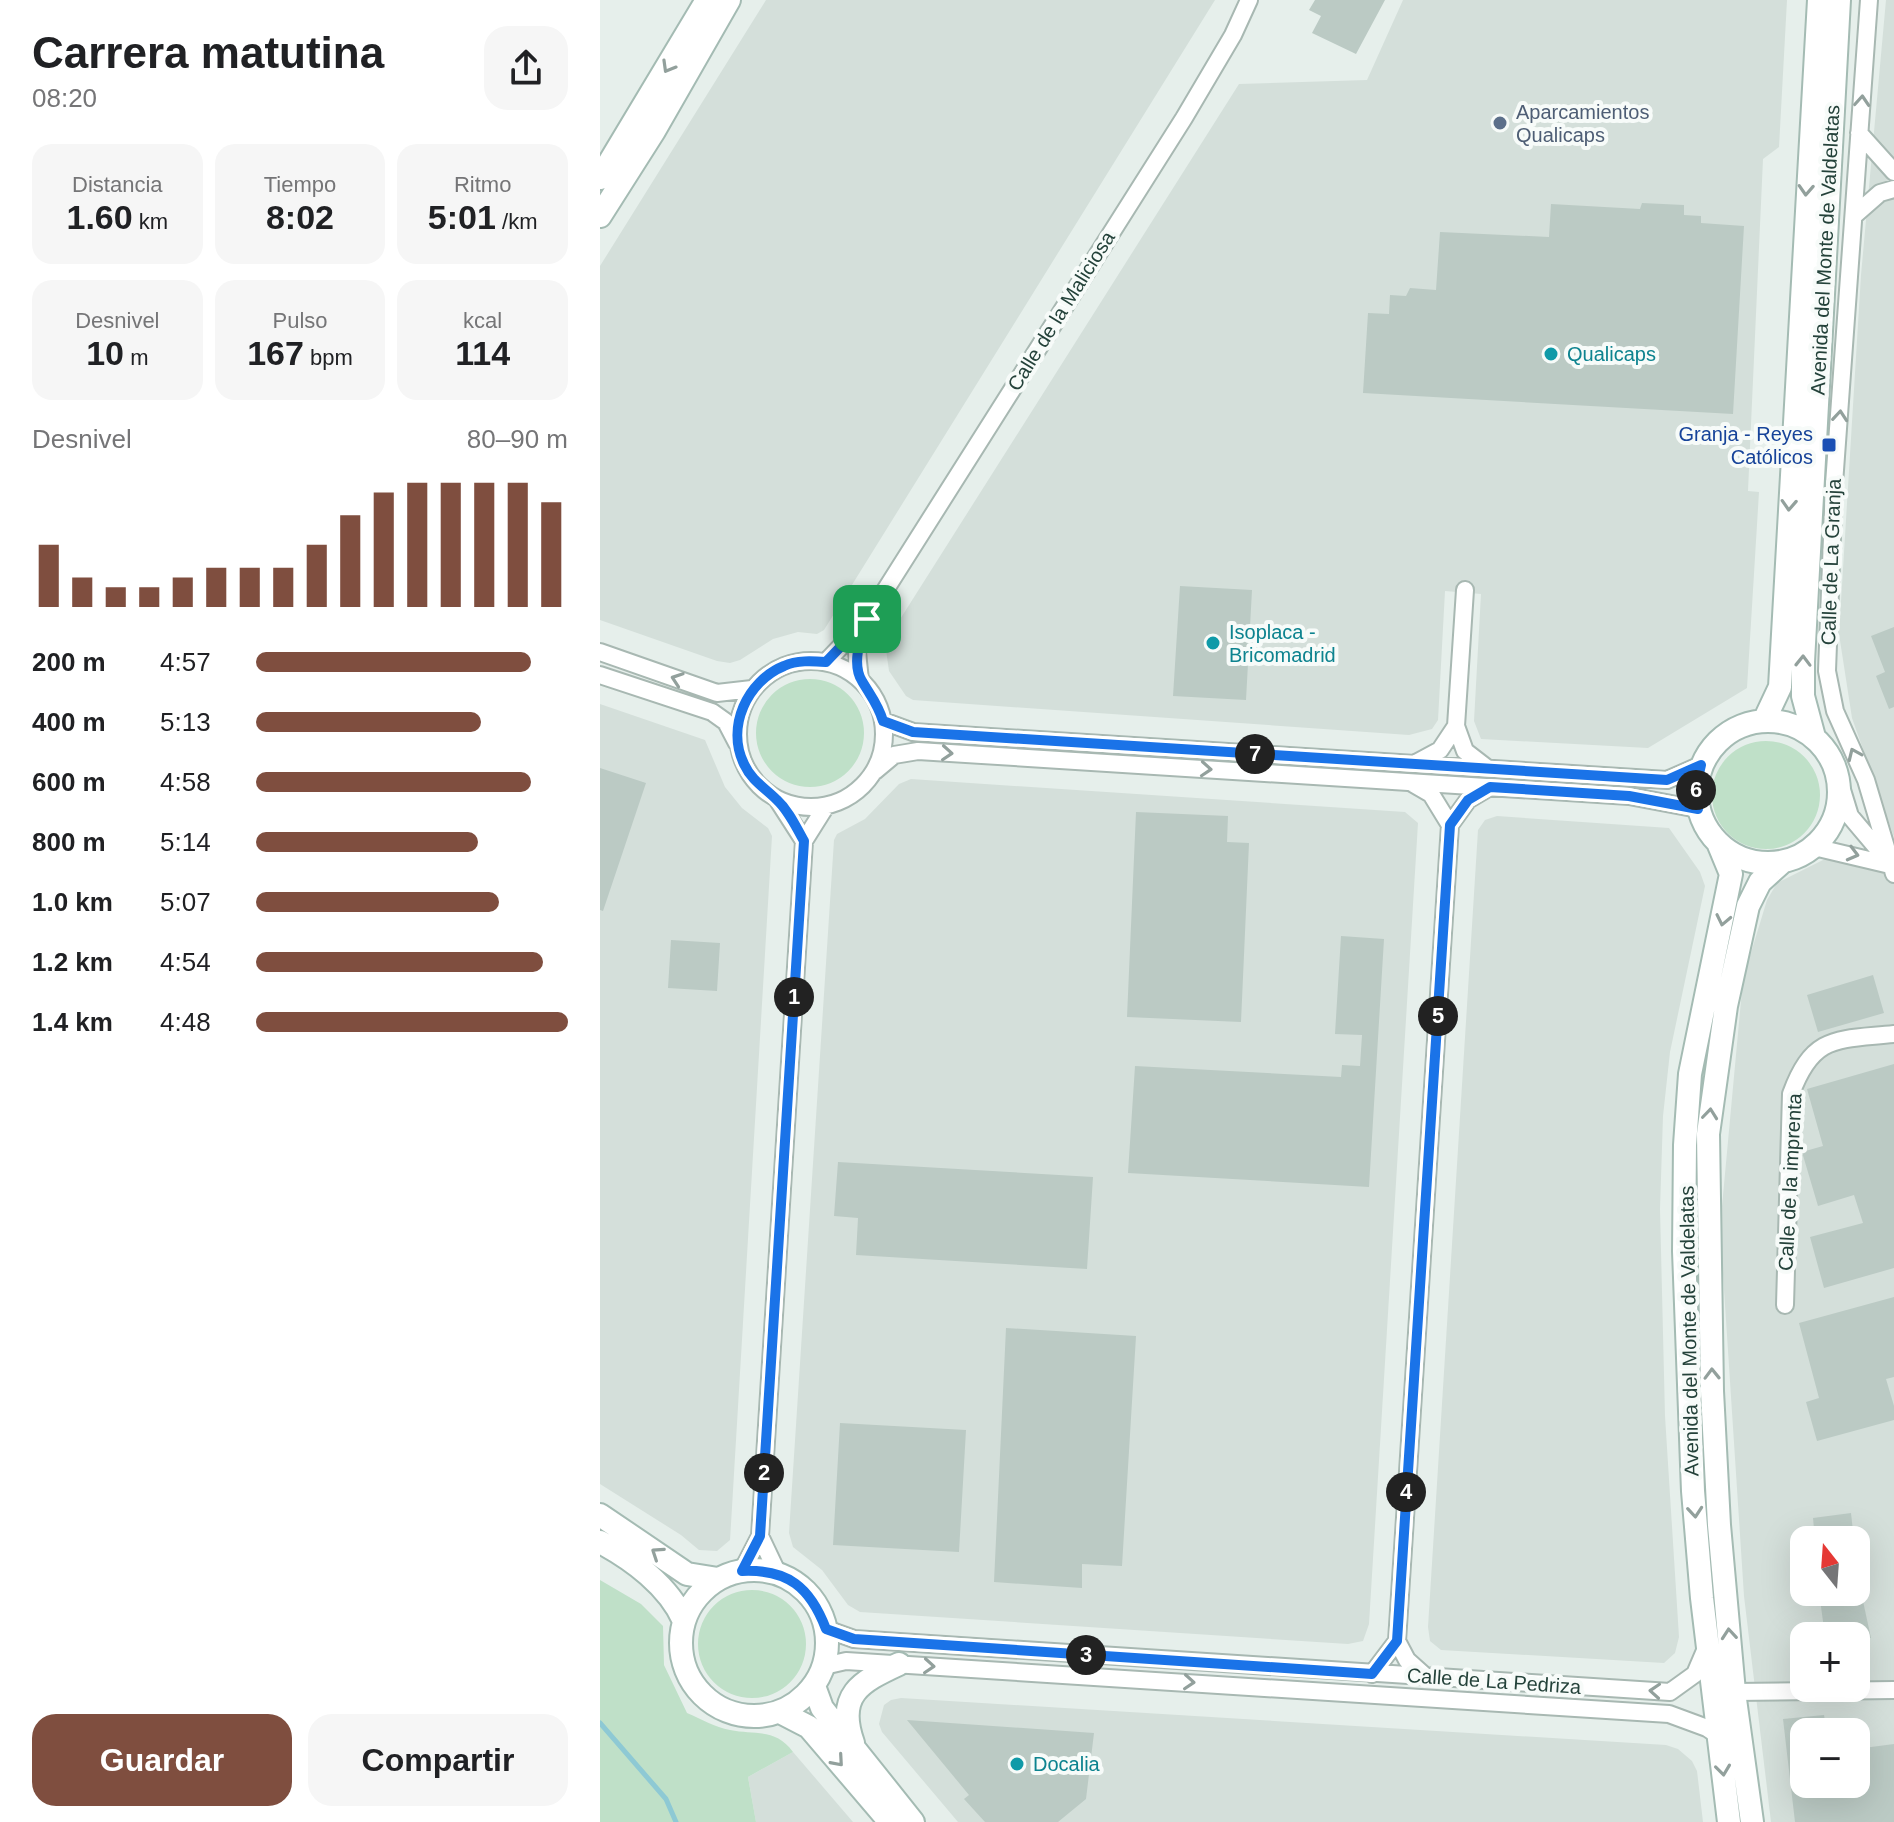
<!DOCTYPE html>
<html lang="es">
<meta charset="utf-8">
<style>
body{margin:0;font-family:Helvetica,sans-serif;background:#f6f6f6;color:#202124;height:100vh;display:flex;flex-direction:column;font-size:30px;white-space:nowrap}
*{box-sizing:border-box;margin:0}
p{font-size:26px;color:#757577}
.icon{flex:none;width:44px;height:44px;fill:none;stroke:currentColor;stroke-width:2;stroke-linecap:round;stroke-linejoin:round}
.map{position:relative;flex:1;overflow:hidden}
.drawer{display:flex;flex-direction:column;background:#fff;width:600px}
.drawer>*{flex:none}
.needle{width:52px;rotate:343deg}
.buttons{position:absolute;left:1190px;top:1526px;display:grid;gap:16px}
.buttons a{display:grid;place-items:center;width:80px;height:80px;border-radius:16px;background:#fff;box-shadow:0 8px 32px #0002;font-size:40px}
.pin{position:absolute;display:grid;place-items:center;width:68px;height:68px;color:#fff;margin:-34px;border-radius:16px;box-shadow:0 4px 12px #0006}
.km{position:absolute;width:40px;height:40px;margin:-20px;border-radius:50%;background:#222;color:#fff;font-size:22px;line-height:40px;text-align:center}
.round{display:grid;place-items:center;flex:none;width:84px;height:84px;border-radius:24px;background:#f6f6f6}
.overview{display:flex;align-items:center;justify-content:space-between;height:136px;padding:0 32px}
h1{font-size:44px;font-weight:700;line-height:60px}
.metrics{display:grid;grid-template-columns:repeat(3,1fr);gap:12px;height:136px;padding:8px 32px}
.metrics div{display:grid;align-content:center;border-radius:20px;background:#f6f6f6;text-align:center}
.metrics b{font-size:34px;font-weight:700}
.metrics small{font-size:22px;font-weight:400}
.metrics p{font-size:22px}
.chart{height:224px;padding:16px 32px}
.chart p{display:flex;justify-content:space-between}
.chart svg{width:100%;height:144px;margin-top:8px;stroke:#7f4e3f;stroke-width:6}
.cta{display:flex;gap:16px;margin-top:auto;padding:16px 32px}
.cta a{flex:1;height:92px;border-radius:24px;background:#7f4e3f;color:#fff;font-size:32px;font-weight:700;line-height:92px;text-align:center}
.cta a+a{background:#f6f6f6;color:#202124}
ul{padding:0 32px;list-style:none;font-size:26px}
li{display:grid;grid-template-columns:128px 96px 1fr;align-items:center;height:60px}
li i{height:20px;border-radius:10px;background:#7f4e3f}
main{display:flex;flex:1;min-height:0}
.map>svg:first-child{display:block}
.built{fill:#d4dfda;fill-rule:evenodd}
.green{fill:#bfe0c8}
.lines{fill:none;stroke-linecap:round;stroke-linejoin:round}
.stream{stroke:#8ec9d4;stroke-width:5}
.building{fill:#bbcac4}
.street-casing{stroke:#a8b8b2;stroke-width:20}
.secondary-casing{stroke:#a4bbb3;stroke-width:26}
.street{stroke:#fff;stroke-width:16}
.secondary{stroke:#fff;stroke-width:22}
.oneway{stroke:#92a09c}
.route-casing{stroke:#fff;stroke-width:16}
.route{stroke:#1a73e8;stroke-width:10}
.service-dot{fill:#5c6f8a;stroke:#f7fbf9;stroke-width:3}
.culture-dot{fill:#0f9aa8;stroke:#f7fbf9;stroke-width:3}
.transit-dot{fill:#1a4fb4;stroke:#f7fbf9;stroke-width:3}
.labels{text-anchor:middle;stroke-width:8;stroke-linejoin:round;paint-order:stroke}
.service-label{font-size:20px;fill:#4e5e75;stroke:#f7fbf9;text-anchor:start}
.street-label{font-size:20px;fill:#24423a;stroke:#f7fbf9}
.culture-label{font-size:20px;fill:#0d838f;stroke:#f7fbf9;text-anchor:start}
.transit-label{font-size:20px;fill:#164399;stroke:#f7fbf9;text-anchor:end}
</style>
<main>
<section class="drawer">
<div class="overview"><div><h1>Carrera matutina</h1><p>08:20</p></div><a class="round"><svg class="icon" aria-label="share" viewBox="0 0 24 24"><path d="M12 15V3M7 8l5-5 5 5M5 13v7h14v-7"/></svg></a></div>
<div class="metrics">
<div><p>Distancia</p><b>1.60<small> km</small></b></div>
<div><p>Tiempo</p><b>8:02</b></div>
<div><p>Ritmo</p><b>5:01<small> /km</small></b></div>
</div>
<div class="metrics">
<div><p>Desnivel</p><b>10<small> m</small></b></div>
<div><p>Pulso</p><b>167<small> bpm</small></b></div>
<div><p>kcal</p><b>114</b></div>
</div>
<div class="chart"><p><span>Desnivel</span>80–90 m</p>
<svg viewBox="0 0 160 44" preserveAspectRatio="none"><path d="M5 44V25M15 44V35M25 44V38M35 44V38M45 44V35M55 44V32M65 44V32M75 44V32M85 44V25M95 44V16M105 44V9M115 44V6M125 44V6M135 44V6M145 44V6M155 44V12"/></svg>
</div>
<ul>
<li><b>200 m</b>4:57<i style="width:88%"></i></li>
<li><b>400 m</b>5:13<i style="width:72%"></i></li>
<li><b>600 m</b>4:58<i style="width:88%"></i></li>
<li><b>800 m</b>5:14<i style="width:71%"></i></li>
<li><b>1.0 km</b>5:07<i style="width:78%"></i></li>
<li><b>1.2 km</b>4:54<i style="width:92%"></i></li>
<li><b>1.4 km</b>4:48<i style="width:100%"></i></li>
</ul>
<div class="cta"><a>Guardar</a><a>Compartir</a></div>
</section>
<div class="map">
<svg width="1294" height="1822" viewBox="0 0 1294 1822">
<rect width="100%" height="100%" fill="#e6efeb"/>
<path class="built" d="M166,0H615L224,630L217,634L198,632L173,639L140,660L130,663L117,661L0,620V266Z
M803,0H1187L1179,147L1163,159L1148,491L1159,492L1147,688L1048,748L881,739L874,721L881,594L845,591L838,720L832,729L809,735L313,700L306,696L289,671L285,643L639,84L767,80Z
M1286,0H1294V837L1252,718L1239,634L1261,275Z
M0,704L105,740L125,787L142,808L168,828L172,836L131,1524L130,1540L117,1551L99,1550L81,1535L0,1484Z
M311,779L805,812L818,823L769,1624L763,1641L748,1644L260,1612L248,1605L222,1570L193,1547L189,1533L234,840L237,834L265,819L299,784Z
M897,816L1069,828L1100,872L1105,886L1070,1052L1063,1116L1060,1209L1065,1416L1079,1637L1075,1653L1064,1663L841,1650L830,1641L828,1627L878,830L885,820Z
M1294,842V1822H1171L1144,1596L1120,1228L1143,979L1167,900L1177,883L1225,859L1242,858ZM1204,1540H1256V1592H1204ZM1204,1636H1256V1688H1204ZM1204,1732H1256V1784H1204Z
M301,1698L1066,1745L1078,1749L1092,1761L1097,1771L1103,1822H358L282,1732L279,1724L284,1705L291,1700Z
M193,1752L253,1822H156L148,1777Z"/>
<path class="green" d="M156 733a54 54 0 1 1 108 0a54 54 0 1 1-108 0Z
M1112 795a54 54 0 1 1 108 0a54 54 0 1 1-108 0Z
M0,1580L41,1604L63,1626L64,1665L87,1713C101,1719 115,1727 130,1730C155,1735 176,1728 193,1752L148,1777L156,1822H0Z
M98 1644a54 54 0 1 1 108 0a54 54 0 1 1-108 0Z"/>
<g class="lines">
<path class="stream" d="M0,1723L66,1799L76,1822"/>
</g>
<path class="building" d="M715,0H785L756,54L712,33L721,16L709,10Z
M1042,203L1084,205V215L1101,216V223L1144,226L1133,414L763,393L768,313L789,314L790,295L806,296L810,288L836,290L840,232L949,237L951,204L1040,209Z
M580,586L652,590L646,700L573,696Z
M1294,627V707L1289,709L1276,676L1285,672L1271,636Z
M0,768L46,783L3,911L0,910Z
M536,812L628,816L627,842L649,843L641,1022L527,1017Z
M741,936L784,939L769,1187L528,1173L535,1066L741,1077L742,1065L760,1066L762,1035L735,1034Z
M71,940L120,943L117,991L68,988Z
M1273,975L1284,1013L1218,1032L1207,995Z
M1294,1064V1268L1224,1288L1210,1237L1263,1223L1254,1195L1218,1206L1202,1152L1223,1146L1207,1089Z
M238,1162L493,1177L487,1269L256,1255L258,1218L234,1216Z
M1294,1297V1377L1286,1379L1294,1406V1420L1217,1441L1206,1402L1219,1398L1199,1323Z
M406,1328L536,1336L522,1566L482,1564V1588L394,1582Z
M240,1423L366,1430L359,1552L233,1545Z
M1251,1513L1254,1540H1215L1213,1518Z
M1256,1569L1271,1638L1256,1640V1636H1225L1219,1592H1256Z
M1224,1715L1227,1732H1204V1784H1256V1749L1294,1744V1822H1195L1183,1719Z
M307,1720L494,1733L486,1799L458,1822H385L364,1799L369,1795Z"/>
<g class="lines">
<g class="street-casing">
<path id="street" d="M1269,0L1234,484L1227,671L1235,711L1266,780L1294,874
M1259,133L1294,172
M1256,214L1280,193L1294,189
M865,590L856,726L865,751L887,768
M0,652L117,693L152,689
M138 734a73 73 0 1 1 146 0a73 73 0 1 1-146 0Z
M226,662L267,619L584,118L633,35L649,0
M0,675L112,712L126,722L137,743
M260,680L257,652L265,624
M283,721L313,732L1067,780L1101,765
M814,764L840,750L856,726
M275,771L294,755L318,751L1029,796L1098,809
M1239,780L1250,816L1288,861
M812,783L831,794L850,825
M177,799L204,841
M1214,847L1290,865
M1185,1305L1191,1094C1213,1034 1237,1040 1294,1034
M160,1536L178,1574
M142,1571L160,1536L204,841L226,806
M226,1629L254,1639L1070,1692L1095,1674L1107,1646
M797,1641L807,1660L826,1677
M224,1666L246,1661L1069,1714L1107,1728L1119,1736
M772,1674L797,1641L850,825L868,800L890,787
M1134,1692L1294,1690"/>
</g>
<g class="secondary-casing">
<path id="secondary" d="M0,178L107,0
M0,216L54,131L129,0
M1097 792a71 71 0 1 1 142 0a71 71 0 1 1-142 0Z
M1164,721L1180,687L1219,0
M1214,737L1203,696V662L1239,0
M1119,845L1131,874L1090,1074L1085,1145L1084,1251L1093,1491L1102,1598L1129,1822
M0,1515L87,1574L118,1579
M0,1542C32,1559 69,1586 84,1621
M81 1643a73 73 0 1 1 146 0a73 73 0 1 1-146 0Z
M214,1686L222,1708L313,1822
M180,1712L209,1727L290,1822
M253,1743C236,1695 260,1682 299,1664
M1152,1822L1134,1692L1119,1525L1112,1391L1108,1134L1126,1006L1148,906L1160,882L1181,863"/>
</g>
<use href="#street" class="street"/>
<use href="#secondary" class="secondary"/>
</g>
<defs><path id="oneway-chevron" d="M-2-3.5L2.5 0L-2 3.5" fill="none" stroke-width="1.6" stroke-linecap="round" stroke-linejoin="round" transform="scale(2)"/></defs>
<g class="oneway">
<use href="#oneway-chevron" transform="translate(68 67) rotate(120)"/>
<use href="#oneway-chevron" transform="translate(1262 101) rotate(-86)"/>
<use href="#oneway-chevron" transform="translate(1206 190) rotate(93)"/>
<use href="#oneway-chevron" transform="translate(1240 416) rotate(-85)"/>
<use href="#oneway-chevron" transform="translate(1189 505) rotate(93)"/>
<use href="#oneway-chevron" transform="translate(1203 661) rotate(-89)"/>
<use href="#oneway-chevron" transform="translate(77 679) rotate(-161)"/>
<use href="#oneway-chevron" transform="translate(347 753) rotate(4)"/>
<use href="#oneway-chevron" transform="translate(1254 754) rotate(-114)"/>
<use href="#oneway-chevron" transform="translate(606 769) rotate(4)"/>
<use href="#oneway-chevron" transform="translate(1253 854) rotate(15)"/>
<use href="#oneway-chevron" transform="translate(1123 920) rotate(102)"/>
<use href="#oneway-chevron" transform="translate(1110 1114) rotate(-84)"/>
<use href="#oneway-chevron" transform="translate(1112 1374) rotate(-91)"/>
<use href="#oneway-chevron" transform="translate(1095 1512) rotate(85)"/>
<use href="#oneway-chevron" transform="translate(57 1553) rotate(-146)"/>
<use href="#oneway-chevron" transform="translate(1129 1634) rotate(-95)"/>
<use href="#oneway-chevron" transform="translate(329 1666) rotate(4)"/>
<use href="#oneway-chevron" transform="translate(589 1682) rotate(4)"/>
<use href="#oneway-chevron" transform="translate(1055 1691) rotate(-176)"/>
<use href="#oneway-chevron" transform="translate(238 1761) rotate(49)"/>
<use href="#oneway-chevron" transform="translate(1123 1770) rotate(83)"/>
</g>
<g class="lines">
<g class="route-casing">
<path id="route" d="M267,619C261,637 251,663 262,681C270,695 278,704 283,721L313,732L1067,780L1101,765L1096,787L1098,809L1029,796L890,787L868,800L850,825L797,1641L772,1674L254,1639L226,1629C210,1587 188,1569 142,1571L160,1536L204,841C196,827 189,811 177,800C164,787 152,781 144,764C126,727 147,681 184,666C197,660 212,661 226,662Z"/>
</g>
<use href="#route" class="route"/>
</g>
<circle class="service-dot" cx="900" cy="123" r="8"/>
<g class="culture-dot">
<circle cx="951" cy="354" r="8"/>
<circle cx="613" cy="643" r="8"/>
<circle cx="417" cy="1764" r="8"/>
</g>
<rect class="transit-dot" x="1221" y="437" width="16" height="16" rx="4"/>
<g class="labels">
<g class="service-label">
<text x="916" y="119">Aparcamientos<tspan x="916" dy="23">Qualicaps</tspan></text>
</g>
<g class="street-label">
<text transform="translate(1225 250) rotate(-87)" y="7">Avenida del Monte de Valdelatas</text>
<text transform="translate(461 311) rotate(-58)" y="7">Calle de la Maliciosa</text>
<text transform="translate(1231 562) rotate(-88)" y="7">Calle de La Granja</text>
<text transform="translate(1190 1182) rotate(-87)" y="7">Calle de la imprenta</text>
<text transform="translate(1089 1331) rotate(-91)" y="7">Avenida del Monte de Valdelatas</text>
<text transform="translate(894 1681) rotate(4)" y="7">Calle de La Pedriza</text>
</g>
<g class="culture-label">
<text x="967" y="361">Qualicaps</text>
<text x="629" y="639">Isoplaca -<tspan x="629" dy="23">Bricomadrid</tspan></text>
<text x="433" y="1771">Docalia</text>
</g>
<g class="transit-label">
<text x="1213" y="441">Granja - Reyes<tspan x="1213" dy="23">Católicos</tspan></text>
</g>
</g>
</svg>
<div class="buttons">
<a><svg class="needle" viewBox="-14 -14 28 28"><path d="M0-13l5 13h-10z" fill="#e53935"/><path d="M0 13l5-13h-10z" fill="#757577"/></svg></a>
<a>+</a>
<a>−</a>
</div>
<div class="pin" style="left:267px;top:619px;background:#1e9e55"><svg class="icon" aria-label="arrive" viewBox="0 0 24 24"><path d="M6 21V4h12l-3 4 3 4H6"/></svg></div>
<b class="km" style="left:194px;top:997px">1</b>
<b class="km" style="left:164px;top:1473px">2</b>
<b class="km" style="left:486px;top:1655px">3</b>
<b class="km" style="left:806px;top:1492px">4</b>
<b class="km" style="left:838px;top:1016px">5</b>
<b class="km" style="left:1096px;top:790px">6</b>
<b class="km" style="left:655px;top:754px">7</b>
</div>
</main>
